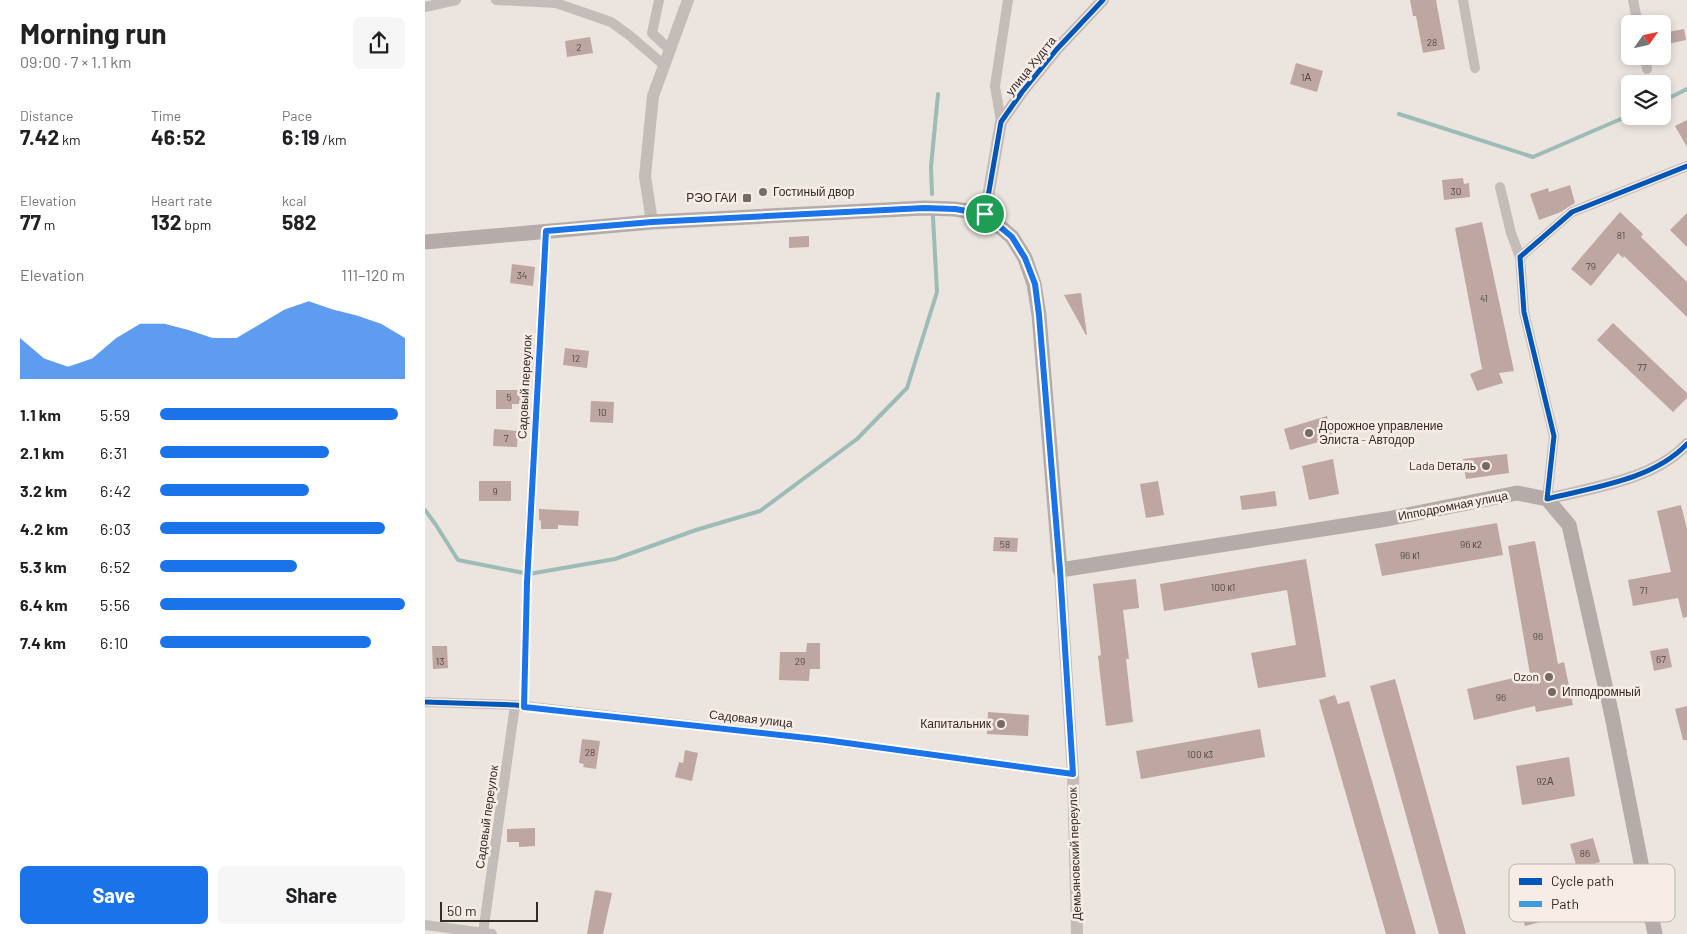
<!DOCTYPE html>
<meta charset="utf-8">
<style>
body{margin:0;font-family:Barlow,sans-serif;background:#f6f6f6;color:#202124;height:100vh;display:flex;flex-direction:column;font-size:19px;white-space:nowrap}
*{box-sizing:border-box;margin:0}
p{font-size:16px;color:#757577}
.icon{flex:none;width:28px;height:28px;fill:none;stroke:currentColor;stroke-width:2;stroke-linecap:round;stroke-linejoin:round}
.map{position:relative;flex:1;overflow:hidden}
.side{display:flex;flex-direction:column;background:#fff;width:425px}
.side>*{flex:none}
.needle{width:32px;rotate:56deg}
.controls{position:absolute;left:1196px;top:15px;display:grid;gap:10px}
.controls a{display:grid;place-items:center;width:50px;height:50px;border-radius:8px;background:#fff;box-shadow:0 2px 8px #0003;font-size:25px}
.scale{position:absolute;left:15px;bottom:12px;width:98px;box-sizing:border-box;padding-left:5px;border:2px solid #342a27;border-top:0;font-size:14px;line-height:18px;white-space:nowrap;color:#342a27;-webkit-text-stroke:4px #f8ede6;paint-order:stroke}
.pin{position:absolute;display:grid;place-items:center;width:42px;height:42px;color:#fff;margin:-21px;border:2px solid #fff;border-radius:50%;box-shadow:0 1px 5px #0007}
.round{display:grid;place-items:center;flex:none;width:52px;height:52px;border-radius:8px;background:#f6f6f6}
.overview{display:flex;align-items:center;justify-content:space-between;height:85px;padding:0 20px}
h1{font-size:28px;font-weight:700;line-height:38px}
.figures{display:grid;grid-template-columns:repeat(3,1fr);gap:8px;height:85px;padding:5px 20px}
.figures div{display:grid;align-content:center}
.figures b{font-size:21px;font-weight:700}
.figures small{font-size:14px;font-weight:400}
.figures p{font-size:14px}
.chart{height:140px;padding:10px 20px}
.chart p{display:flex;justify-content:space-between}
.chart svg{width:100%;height:90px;margin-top:5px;fill:#1a73e8;opacity:.7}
.button{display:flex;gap:10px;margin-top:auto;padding:10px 20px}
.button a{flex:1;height:58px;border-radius:8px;background:#1a73e8;color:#fff;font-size:20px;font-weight:700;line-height:58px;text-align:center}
.button a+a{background:#f6f6f6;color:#202124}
ul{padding:0 20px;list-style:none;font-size:16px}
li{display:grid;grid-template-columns:80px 60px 1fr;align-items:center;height:38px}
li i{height:12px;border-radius:6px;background:#1a73e8}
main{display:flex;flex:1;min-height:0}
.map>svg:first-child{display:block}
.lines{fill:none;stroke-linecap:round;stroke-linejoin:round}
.stream{stroke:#9dbcb8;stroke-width:4}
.building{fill:#bea6a2}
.pedestrian{stroke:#c4bcb8;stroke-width:8}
.minor{stroke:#c4bcb8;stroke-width:10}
.tertiary{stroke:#c4bcb8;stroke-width:12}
.secondary{stroke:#b5aca9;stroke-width:15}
.quiet{stroke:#3e9ce0;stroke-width:4;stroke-dasharray:8 4;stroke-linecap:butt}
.cycleway-casing{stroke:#f8ede6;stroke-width:8}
.cycleway{stroke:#0057b8;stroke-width:5}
.route-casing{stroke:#fff;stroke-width:10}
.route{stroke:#1a73e8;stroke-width:6}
.poi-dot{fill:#746b67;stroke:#f8ede6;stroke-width:2}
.labels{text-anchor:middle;stroke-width:5;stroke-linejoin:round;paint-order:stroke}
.number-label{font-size:10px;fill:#564946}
.street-label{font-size:12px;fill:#342a27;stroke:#f8ede6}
.poi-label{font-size:12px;fill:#342a27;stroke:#f8ede6;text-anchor:end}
.key{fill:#f8ede6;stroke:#bdb2ad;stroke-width:1}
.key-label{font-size:14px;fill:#342a27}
</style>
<main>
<section class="side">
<div class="overview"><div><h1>Morning run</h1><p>09:00 · 7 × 1.1 km</p></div><a class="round"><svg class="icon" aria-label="share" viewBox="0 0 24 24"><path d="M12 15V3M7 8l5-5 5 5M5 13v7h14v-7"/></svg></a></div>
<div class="figures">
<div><p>Distance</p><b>7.42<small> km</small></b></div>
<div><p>Time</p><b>46:52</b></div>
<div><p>Pace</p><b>6:19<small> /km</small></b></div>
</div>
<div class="figures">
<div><p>Elevation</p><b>77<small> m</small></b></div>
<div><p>Heart rate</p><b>132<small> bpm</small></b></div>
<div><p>kcal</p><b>582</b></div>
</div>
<div class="chart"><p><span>Elevation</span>111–120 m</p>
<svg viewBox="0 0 160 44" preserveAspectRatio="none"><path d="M0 44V24L10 34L20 38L30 34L40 24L50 17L60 17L70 20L80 24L90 24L100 17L110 10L120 6L130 10L140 13L150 17L160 24V44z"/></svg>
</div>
<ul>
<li><b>1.1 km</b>5:59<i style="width:97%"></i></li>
<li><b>2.1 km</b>6:31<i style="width:69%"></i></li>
<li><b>3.2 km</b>6:42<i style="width:61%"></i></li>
<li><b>4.2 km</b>6:03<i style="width:92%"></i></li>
<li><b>5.3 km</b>6:52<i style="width:56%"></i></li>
<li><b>6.4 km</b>5:56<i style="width:100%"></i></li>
<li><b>7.4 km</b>6:10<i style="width:86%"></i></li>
</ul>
<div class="button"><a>Save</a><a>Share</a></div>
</section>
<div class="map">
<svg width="1262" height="934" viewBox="0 0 1262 934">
<rect width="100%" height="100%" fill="#ebe4df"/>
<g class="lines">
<path class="stream" d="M1238,101L1262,89
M974,114L1108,157L1205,115
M507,194L506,167L513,94
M0,510L11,525L33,560L104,574L190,559L271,530L335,511L432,439L482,388L512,292L508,217"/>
</g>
<path class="building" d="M985,0H1011L1020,49L998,53L991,16H988Z
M1259,29L1261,40L1238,45V33Z
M165,37L168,53L142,57L140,41Z
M871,63L898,71L892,92L865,84Z
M1262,120V147L1250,126Z
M1038,178L1039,184L1044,183L1045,197L1019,200L1017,180Z
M1145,185L1150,203L1143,207L1136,212L1114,220L1105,194L1123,188L1124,192Z
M1195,212L1218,234L1216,237L1262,282V317L1199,256L1198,258L1193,253L1166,286L1146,269Z
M1262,213V247L1245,230Z
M1057,222L1089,371L1074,373L1078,383L1052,391L1045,374L1057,369L1030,228Z
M384,236V247L364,248V237Z
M87,264L110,267L108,286L85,283Z
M656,293L662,335H661L639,295Z
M1188,323L1262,393V398L1248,412L1172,340Z
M140,348L164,351L162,368L138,365Z
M71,390H97V404H87V409H71Z
M166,401L189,402L188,423L165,422Z
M902,416L908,438L865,450L859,429Z
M69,429L93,431L92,447L68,446Z
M1082,454L1084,473L1041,479L1038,459Z
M908,459L914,494L884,500L877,466Z
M54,481H86V501H54Z
M733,481L739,515L721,518L715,484Z
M850,491L852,506L817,510L815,496Z
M1256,505L1262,529V617L1258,618L1253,598L1208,606L1203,580L1246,572L1232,511Z
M114,509L154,511L153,526L133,525V529H116V521L114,520Z
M1072,523L1078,555L957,576L950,544Z
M569,537L593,538L592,552L568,551Z
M1110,541L1133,664L1139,662L1148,705L1111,712L1110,706L1049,720L1042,689L1105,674L1083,546Z
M881,559L901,677L833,688L826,653L871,645L862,590L739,611L735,584Z
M711,579L714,608L698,610L704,659H701L708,722L681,726L673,656L676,655L668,584Z
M382,643H395V669H385L384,681L354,680L355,652H381Z
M7,646H22L23,668L8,669Z
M1243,648L1247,667L1229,671L1225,651Z
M970,679L1041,934H1014L945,686Z
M910,695L913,704L924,701L991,934H961L894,700Z
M1262,706V740H1258L1250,709Z
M563,712L604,715L603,736L562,734Z
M835,729L840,757L716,779L711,751Z
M157,739L175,741L171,769L158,767L159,764L154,763Z
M260,750L273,753L267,781L250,777L254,762L258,763Z
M1144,757L1150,796L1097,805L1091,766Z
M110,828V846L94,847V842H82V829Z
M1168,838L1175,862L1152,868L1145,844Z
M170,890L187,893L178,934H162Z
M1112,892L1119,921L1100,926L1093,896Z"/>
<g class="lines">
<path class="pedestrian" d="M99,707L104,544"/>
<path class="minor" d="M71,0L131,3L186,22L204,35L239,65
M234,0L227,33L245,50
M1038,0L1050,68
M1208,0L1213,24
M0,7L31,0
M1220,56L1222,69
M576,122L570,86L583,0
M1075,187L1086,233L1095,257
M1122,499L1129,436L1099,312L1095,257L1147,212L1262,166
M104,544L121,231
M0,702L90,705L399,740L648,774
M0,925L67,934
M58,933L90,705"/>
<path class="tertiary" d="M560,214L576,122L597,92L632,49L678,0
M227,222L220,176L228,96L263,0
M1122,499C1169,487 1228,480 1262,444
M635,570L648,774L652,934"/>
<path class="secondary" d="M0,242L227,222L499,208L530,209L560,214L587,237L600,258L609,284L614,315L635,570L962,519L1092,493L1122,499L1144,525L1187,716L1230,934"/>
<path class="quiet" d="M99,707L104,544"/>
<g class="cycleway-casing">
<path id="cycleway" d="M1262,166L1147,212L1095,257L1099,312L1129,436L1122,499C1169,487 1228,480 1262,444
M560,214L576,122L597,92L632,49L678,0
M104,544L121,231
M0,702L90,705L399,740L648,774"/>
</g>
<use href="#cycleway" class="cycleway"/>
</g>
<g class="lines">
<g class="route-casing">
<path id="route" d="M499,208L530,209L560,214L587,237L600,258L610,284L614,315L635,570L648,774L400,740L99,707L102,583L121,231L227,222Z"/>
</g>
<use href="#route" class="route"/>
</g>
<g class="poi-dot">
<circle cx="338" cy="192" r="5"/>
<rect x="317" y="193" width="10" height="10" rx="2.5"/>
<circle cx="884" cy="433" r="5"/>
<circle cx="1061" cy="466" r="5"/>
<circle cx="1124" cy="677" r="5"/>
<circle cx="1127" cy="692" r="5"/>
<circle cx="576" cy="724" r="5"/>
</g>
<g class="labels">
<g class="number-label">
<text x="1007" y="46">28</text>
<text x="154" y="51">2</text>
<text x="881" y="81">1А</text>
<text x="1031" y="195">30</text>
<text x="1196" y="239">81</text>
<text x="1166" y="270">79</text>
<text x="97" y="279">34</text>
<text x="1059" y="302">41</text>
<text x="151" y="362">12</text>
<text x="1217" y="371">77</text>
<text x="84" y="401">5</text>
<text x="177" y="416">10</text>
<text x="81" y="442">7</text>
<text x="70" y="495">9</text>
<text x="580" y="548">58</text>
<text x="1046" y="548">96 к2</text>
<text x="985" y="559">96 к1</text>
<text x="798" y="591">100 к1</text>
<text x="1219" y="594">71</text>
<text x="1113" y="640">96</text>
<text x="1236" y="663">67</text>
<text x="15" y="665">13</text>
<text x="375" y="665">29</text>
<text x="1076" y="701">96</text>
<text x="165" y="756">28</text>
<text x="775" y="758">100 к3</text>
<text x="1120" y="785">92А</text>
<text x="1160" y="857">86</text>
</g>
<g class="street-label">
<text transform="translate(606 66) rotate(-51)" y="4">улица Худгта</text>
<text transform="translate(100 387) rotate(-87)" y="4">Садовый переулок</text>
<text transform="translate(1028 506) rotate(-11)" y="4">Ипподромная улица</text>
<text transform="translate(326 719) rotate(6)" y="4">Садовая улица</text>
<text transform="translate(62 817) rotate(-82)" y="4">Садовый переулок</text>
<text transform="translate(650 854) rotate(-92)" y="4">Демьяновский переулок</text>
</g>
<g class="poi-label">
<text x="348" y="196" text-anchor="start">Гостиный двор</text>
<text x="312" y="202">РЭО ГАИ</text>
<text x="894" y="430" text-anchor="start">Дорожное управление<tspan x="894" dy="14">Элиста - Автодор</tspan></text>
<text x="1051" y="470">Lada Dеталь</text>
<text x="1114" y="681">Ozon</text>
<text x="1137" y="696" text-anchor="start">Ипподромный</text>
<text x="566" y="728">Капитальник</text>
</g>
</g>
<rect x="1084" y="864" width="166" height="58" rx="8" class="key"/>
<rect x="1094" y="878" width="23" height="7" fill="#0057b8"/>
<rect x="1094" y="901" width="23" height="6" fill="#3e9ce0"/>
<g class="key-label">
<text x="1126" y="886">Cycle path</text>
<text x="1126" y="909">Path</text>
</g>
</svg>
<div class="controls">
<a><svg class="needle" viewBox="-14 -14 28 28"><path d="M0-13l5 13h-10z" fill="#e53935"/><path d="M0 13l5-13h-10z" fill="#757577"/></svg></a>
<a><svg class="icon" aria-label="layers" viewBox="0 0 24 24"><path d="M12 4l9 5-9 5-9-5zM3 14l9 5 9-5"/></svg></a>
</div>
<div class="scale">50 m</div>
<div class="pin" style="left:560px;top:214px;background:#1e9e55"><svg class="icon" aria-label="arrive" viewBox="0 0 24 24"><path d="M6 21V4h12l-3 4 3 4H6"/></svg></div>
</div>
</main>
